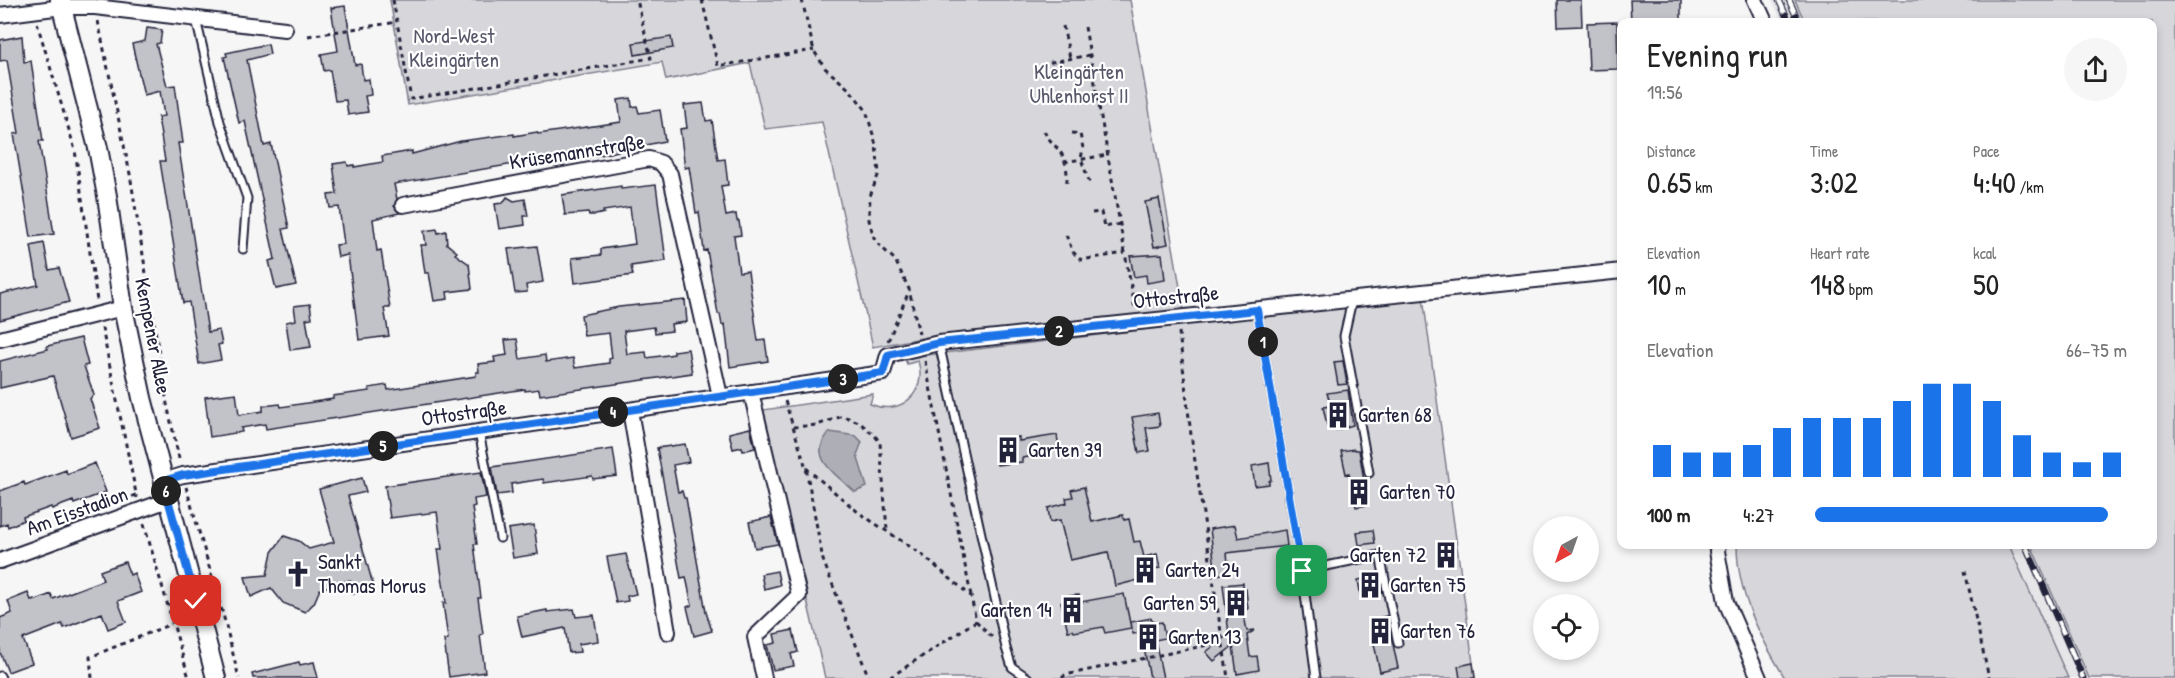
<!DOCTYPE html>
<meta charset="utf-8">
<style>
body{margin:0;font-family:"Patrick Hand",sans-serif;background:#f6f6f6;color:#222;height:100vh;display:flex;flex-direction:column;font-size:22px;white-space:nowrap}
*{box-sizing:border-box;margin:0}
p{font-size:20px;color:#767676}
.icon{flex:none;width:33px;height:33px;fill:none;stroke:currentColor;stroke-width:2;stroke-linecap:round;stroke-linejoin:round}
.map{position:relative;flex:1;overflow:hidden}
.details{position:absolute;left:1617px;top:18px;width:540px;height:531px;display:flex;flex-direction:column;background:#fff;border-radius:12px;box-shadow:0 3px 9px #0003}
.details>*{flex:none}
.needle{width:39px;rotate:220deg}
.tools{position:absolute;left:1533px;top:516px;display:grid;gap:12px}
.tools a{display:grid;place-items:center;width:66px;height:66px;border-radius:50%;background:#fff;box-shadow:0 3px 9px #0003;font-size:30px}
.pin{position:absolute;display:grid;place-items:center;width:51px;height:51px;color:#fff;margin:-26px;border-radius:12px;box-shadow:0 3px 9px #0006}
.km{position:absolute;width:30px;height:30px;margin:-15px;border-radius:50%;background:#222;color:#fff;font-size:16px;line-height:30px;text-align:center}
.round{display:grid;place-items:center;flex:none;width:63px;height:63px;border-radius:32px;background:#f6f6f6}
.overview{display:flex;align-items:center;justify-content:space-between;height:102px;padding:0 30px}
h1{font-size:33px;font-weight:600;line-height:45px}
.figures{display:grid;grid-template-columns:repeat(3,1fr);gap:9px;height:102px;padding:6px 30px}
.figures div{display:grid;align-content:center}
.figures b{font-size:30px;font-weight:600}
.figures small{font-size:16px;font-weight:400}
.figures p{font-size:16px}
.chart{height:168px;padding:12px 30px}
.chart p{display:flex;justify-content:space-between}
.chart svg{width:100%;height:108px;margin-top:6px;stroke:#1a73e8;stroke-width:6}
ul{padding:0 30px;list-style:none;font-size:20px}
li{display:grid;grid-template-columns:96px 72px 1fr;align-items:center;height:45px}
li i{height:15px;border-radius:8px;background:#1a73e8}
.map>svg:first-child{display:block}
.built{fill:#e6e6e9}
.green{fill:#d7d7db;stroke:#7c7c8b;stroke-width:1.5}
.water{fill:#aeaeb7;stroke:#767685;stroke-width:1.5}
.building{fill:#c2c2c9;stroke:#22223b;stroke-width:1.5}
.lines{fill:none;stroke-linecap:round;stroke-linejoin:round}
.lane-casing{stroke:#22223b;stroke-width:11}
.street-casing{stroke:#22223b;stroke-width:18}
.secondary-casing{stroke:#22223b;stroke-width:22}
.path{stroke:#22223b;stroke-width:3;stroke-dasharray:4.5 4.5;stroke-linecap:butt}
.lane{stroke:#fff;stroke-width:7}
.street{stroke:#fff;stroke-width:14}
.secondary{stroke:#fff;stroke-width:18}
.rail-casing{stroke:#22223b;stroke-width:7}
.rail{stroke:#fff;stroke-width:4.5;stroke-dasharray:14;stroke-linecap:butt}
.route-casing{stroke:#fff;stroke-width:12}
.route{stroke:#1a73e8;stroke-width:8}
.labels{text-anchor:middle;stroke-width:4.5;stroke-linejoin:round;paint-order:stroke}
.park-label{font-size:21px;fill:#58586b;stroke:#fff}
.street-label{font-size:21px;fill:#22223b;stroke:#fff}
.poi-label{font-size:21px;fill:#22223b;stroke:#fff;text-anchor:start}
</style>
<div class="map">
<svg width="2175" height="678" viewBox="0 0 2175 678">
<rect width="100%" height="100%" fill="#f6f6f7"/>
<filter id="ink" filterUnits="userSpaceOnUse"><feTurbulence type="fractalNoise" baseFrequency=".0167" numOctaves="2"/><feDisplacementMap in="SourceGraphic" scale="12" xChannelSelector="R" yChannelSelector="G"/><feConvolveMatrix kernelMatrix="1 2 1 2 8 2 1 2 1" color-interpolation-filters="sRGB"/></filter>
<g filter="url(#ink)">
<path class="built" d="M1772,0H1795L1805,22H1782Z
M2009,545H2031L2089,678H2068Z"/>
<path class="green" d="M390,0H1130L1184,310L927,337L873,347L822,122L765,129L750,63L666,80L662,62L408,105Z
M1795,0H2175V678H2089L2031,545L2152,544V22H1805Z
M1423,297L1475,678H825L763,410L873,394L870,404C900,417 928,393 918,361L907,364L905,359L927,355Z
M1737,545H2009L2068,678H1785C1760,637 1737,593 1737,545Z"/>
<path class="water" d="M830,432L856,436L862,442L857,455L867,487L855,492C837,475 805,457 830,432Z"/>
<path class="building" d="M1557,0H1581L1582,26L1558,27Z
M1630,0H1681V22H1631Z
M345,6L355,65L361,64L363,80L369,79L371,95L365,96L368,112L348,115L346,100L335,101L330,70L324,71L321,54L338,51L331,8Z
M1617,22L1618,69L1589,70L1587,23Z
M147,28L162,30L160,43L156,44L167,86L175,85L183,143H178L203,300L208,332L219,330L222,344L218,345L221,360L199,364L189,302L183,303L160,161H165L158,117L164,116L160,91L144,95L132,44L145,41Z
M22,36L24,62L31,61L43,141H39L54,234L31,237L14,134L19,133L7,60L0,61V40Z
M671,37L673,48L635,55L633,43Z
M268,44L270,54L247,60L264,146L271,144L289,228L283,229L296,285L276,289L269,261L275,259L248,135L245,121L239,123L224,57L227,56L226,53Z
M631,98L632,107L637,106L639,113L660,110L665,141L558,164L556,157L394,184L397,199L394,206L399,213L373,219L377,251L381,250L390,308H384L389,336L359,340L348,255L338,257L336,245L344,244L339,207L330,208L328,195L337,194L333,164L347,162L348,166L354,165V167L383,162L382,156L412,151V154L461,141L514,134V136L537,132L538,134L621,122L618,100Z
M703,103L706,121L712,120L718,160L725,159L728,185L721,186L726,216L736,214L737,221H739L741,235L734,236L739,272L748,271L758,341L765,340L768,361L730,367L725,324L722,325L720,314H718L707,250L704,251L699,212L696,213L689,167L685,168L680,129L687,128L684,105Z
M656,185L666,261L631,266L633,275L575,283L572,258L601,255V249L635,244L630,207L603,211L604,213L596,215H589L588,213L565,215L562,195L621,186V189Z
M507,197L514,201L525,199L528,216H524L525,225L499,229L495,204L503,203Z
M1159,199L1168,244L1154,247L1145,202Z
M437,229L438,233L446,231L447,244L457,252L455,254L469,264L472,289L447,292L448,299L434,301L429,273H425L421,245H426L424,231Z
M44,243L49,270L59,268L69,302L0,320V294L38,285L31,246Z
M537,246L543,282L526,285L527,292L515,293L508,249Z
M1162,254L1165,280L1147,283L1146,275L1134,277L1130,256Z
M685,300L687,322L671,324L672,331L655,333L654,327L624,331L627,354L646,352L647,358L674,354V351L688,349L692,373L540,395L539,389L525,391V389L266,429L265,424L241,428L242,432L210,437L205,397L236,393L239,415L263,411V406L280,404L281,407L333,399V396L370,391L369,388L387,385L388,390L476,376V372H479L478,364L495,362L494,357L507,355L505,340L517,339L520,359L545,355L546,362L573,358L575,368L609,363V359L612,358L609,333L584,336L581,315L619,307Z
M310,304L312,318L306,319L311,347L290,350L286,322L296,320L294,306Z
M81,338L88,365L84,366L94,395L90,399L100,428L71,437L53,376L0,388V361L48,349L47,346Z
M1343,361L1347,384L1338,385L1334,362Z
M1348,390L1353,425L1336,430L1333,423L1327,425L1323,407L1331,406L1327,393Z
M1158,413L1160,426L1146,428L1150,451L1139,453L1132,417Z
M750,428L755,448L743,451L742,447L733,449L729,433Z
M1057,435L1059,449L1042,451V455L1022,458V462L997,465L994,441L1019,437V441Z
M685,444L689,462L673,465L678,492L682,491L684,498H686L706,612L712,631L694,636L687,607L692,605L686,577L681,578L657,448Z
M613,449L617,476L593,479L592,476L544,483L543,479L511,484L512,493L497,495L492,467Z
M1354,449L1355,450H1359L1368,505L1356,507L1349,473L1346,474L1341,451Z
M95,463L106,492L74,504L73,501L52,509L51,507L23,517L24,520L8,527L7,523L0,526V491L24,482L25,485L66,470L67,474Z
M1269,463L1271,480L1269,481V484L1255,486L1252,466Z
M481,472L486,497L474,499L475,506L472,507L477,544H474L481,598H478L483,634L480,635L485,672L449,677L444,640L448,639L443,603H446L438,549H442L437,512L390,518L385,486Z
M362,478L366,492L348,496L374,588L353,594L350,580L320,589L314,603L305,612L283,603L271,588L251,597L245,577L267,575L272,552L284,536L299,541L309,549L334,542L319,489Z
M1084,487L1092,522L1123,515L1124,520L1129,519L1134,542L1140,541L1144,557L1157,554L1160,568L1152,569L1154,576L1115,586L1108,552L1070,560L1060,520L1050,522L1048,508L1067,503L1066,498L1073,497L1071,490Z
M771,517L778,544L755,548L749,522Z
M534,525L538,554L513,558L508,529Z
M1235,525L1238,538L1285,530L1287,546L1227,553L1229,573L1216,575L1210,529Z
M1373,530L1375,543L1359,545L1357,532Z
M626,554L636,594L627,596L628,601L616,603L607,557Z
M125,562L130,575L134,573L141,592L118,601L126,622L108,629L102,613L64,628L62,624L23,639L32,663L8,672L0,652V618L12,613L8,601L28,593L31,600L34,599V601L51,594L53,599L103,580L100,571Z
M777,571L780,585L764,589L761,574Z
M1378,576L1382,592L1361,597L1358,580Z
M1243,583V589H1246L1248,609L1243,610L1247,631L1255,630L1247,635L1250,657L1257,656L1259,670L1237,674L1233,646L1214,661L1206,652L1229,634L1223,585Z
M1124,594L1131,628L1105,633L1103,627L1074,632L1073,630L1068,631L1061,602L1068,600V596L1079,595L1081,602Z
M574,609L576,617L594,615L598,641L579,644L580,652L569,653L565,628L522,637L517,616L547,610V612Z
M1387,616L1398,668L1380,672L1369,620Z
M1151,618L1155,623L1162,622L1165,638L1155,640L1163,678H1150L1141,633L1133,634L1131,622Z
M793,630L798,652L791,654L794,666L773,670L767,645L776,643L774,634Z
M299,662L300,665L314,662L318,678H253L252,674Z
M1473,663L1475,678H1460L1458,666Z"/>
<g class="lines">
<g class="lane-casing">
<path id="lane" d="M196,19L220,122L247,198L243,249
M1352,300L1344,336L1369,473
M1257,310L1302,571L1316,678
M939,343L1006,648L1012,667L1028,678
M479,432L500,538
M1302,571L1380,555L1398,643
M0,676L1,678"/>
</g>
<g class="street-casing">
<path id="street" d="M1755,0L1765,22
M0,15L62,7H95L285,29
M403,205L649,159L661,163L670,174L720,396
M0,339L123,308
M751,392L799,595L755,637L764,678
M630,410L668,632
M163,481L183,475L883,373L888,355L939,343L1622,271
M1718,544L1717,551L1726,602L1759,678
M0,561L168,500"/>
</g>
<g class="secondary-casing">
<path id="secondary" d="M60,0L98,148L107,196L123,308L142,398L216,678"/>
</g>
<path class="path" d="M393,0L411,99L651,58L637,0
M702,0L718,66L814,50
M802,0L814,51L825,68L850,90L866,110L876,145L879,173L870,196L869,220L875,241L895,260L909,289L919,334
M98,21L130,174L167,404L180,463
M37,23L75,150L97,301
M1063,26L1070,58
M1085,27L1135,309
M308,36L397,22
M1060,61L1063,71
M1043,67L1046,63L1090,55
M1044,131C1049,142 1061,149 1064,159C1067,166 1068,179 1066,187
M1072,133L1080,134L1083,148L1081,159L1089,181L1088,182
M1064,162L1108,155
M1092,213L1101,212L1104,227L1120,224
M1066,235L1073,252L1081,260L1125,253
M102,328L137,498
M1179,332L1191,435L1228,678
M888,341L909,291
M925,361L971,596
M785,401L806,468L823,560L869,678
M793,427L817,425L843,416L859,422L876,437L880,443L887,530
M806,468L858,512L921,554L971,596L976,621L889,678
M186,487L224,618L239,678
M98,508L136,495
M144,524L189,678
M1965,571L1989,678
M976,621L992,637
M92,678L90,657L171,624
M1062,678L1065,675L1222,642"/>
<use href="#lane" class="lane"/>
<use href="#street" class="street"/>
<use href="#secondary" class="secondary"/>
<g class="rail-casing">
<path id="rail" d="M1779,0L1789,22
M1789,0L1799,22
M2025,544L2083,678"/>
</g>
<use href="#rail" class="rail"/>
</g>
</g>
<g class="lines" filter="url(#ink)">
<g class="route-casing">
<path id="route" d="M196,601L163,481L183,475L883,373L888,355L939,343L1257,310L1302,571"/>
</g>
<use href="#route" class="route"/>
</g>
<defs>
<g id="building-bare" transform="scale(2.07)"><path d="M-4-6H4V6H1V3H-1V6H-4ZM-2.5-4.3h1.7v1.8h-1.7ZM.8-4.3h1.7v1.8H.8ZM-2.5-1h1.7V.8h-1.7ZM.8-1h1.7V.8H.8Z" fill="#22223b" stroke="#fff" stroke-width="2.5" paint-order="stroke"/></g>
<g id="church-bare" transform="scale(2.07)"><path d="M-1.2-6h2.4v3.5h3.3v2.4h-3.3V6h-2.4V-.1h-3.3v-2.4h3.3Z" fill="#22223b" stroke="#fff" stroke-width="2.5" paint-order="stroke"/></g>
</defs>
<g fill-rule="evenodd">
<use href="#building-bare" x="1338" y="415"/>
<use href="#building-bare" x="1008" y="450"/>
<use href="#building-bare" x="1359" y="492"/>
<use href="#building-bare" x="1446" y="555"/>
<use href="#building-bare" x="1145" y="570"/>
<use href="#church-bare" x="298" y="574"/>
<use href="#building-bare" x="1370" y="585"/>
<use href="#building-bare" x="1236" y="603"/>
<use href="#building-bare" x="1072" y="610"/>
<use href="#building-bare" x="1380" y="631"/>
<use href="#building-bare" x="1148" y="637"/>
</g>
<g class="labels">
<g class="park-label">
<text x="454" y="43">Nord-West<tspan x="454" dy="24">Kleingärten</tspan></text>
<text x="1079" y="79">Kleingärten<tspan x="1079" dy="24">Uhlenhorst II</tspan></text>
</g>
<g class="street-label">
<text transform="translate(577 152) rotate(-9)" y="7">Krüsemannstraße</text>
<text transform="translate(1176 297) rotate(-6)" y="7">Ottostraße</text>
<text transform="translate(153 336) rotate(79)" y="7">Kempener Allee</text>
<text transform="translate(464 413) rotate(-8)" y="7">Ottostraße</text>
<text transform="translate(77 511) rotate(-20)" y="7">Am Eisstadion</text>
</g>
<g class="poi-label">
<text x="1358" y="422">Garten 68</text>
<text x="1028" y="457">Garten 39</text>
<text x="1379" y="499">Garten 70</text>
<text x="1426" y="562" text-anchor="end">Garten 72</text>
<text x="318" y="569">Sankt<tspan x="318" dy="24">Thomas Morus</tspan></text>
<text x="1165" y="577">Garten 24</text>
<text x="1390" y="592">Garten 75</text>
<text x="1216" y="610" text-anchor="end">Garten 59</text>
<text x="1052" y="617" text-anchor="end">Garten 14</text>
<text x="1400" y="638">Garten 76</text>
<text x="1168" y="644">Garten 13</text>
</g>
</g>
</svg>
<div class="tools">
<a><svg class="needle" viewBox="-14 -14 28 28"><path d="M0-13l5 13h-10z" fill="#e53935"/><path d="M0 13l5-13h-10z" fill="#767676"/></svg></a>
<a><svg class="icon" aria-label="locate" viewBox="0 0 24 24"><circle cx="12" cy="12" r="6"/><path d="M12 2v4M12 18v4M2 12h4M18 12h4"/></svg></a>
</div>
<div class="pin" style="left:1302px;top:571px;background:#1e9e55"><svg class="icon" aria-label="arrive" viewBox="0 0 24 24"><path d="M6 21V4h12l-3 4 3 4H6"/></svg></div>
<div class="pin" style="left:196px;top:601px;background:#d93025"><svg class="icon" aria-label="check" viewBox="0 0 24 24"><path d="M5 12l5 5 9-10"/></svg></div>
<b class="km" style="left:1263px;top:342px">1</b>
<b class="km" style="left:1059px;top:331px">2</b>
<b class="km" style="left:843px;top:379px">3</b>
<b class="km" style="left:613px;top:412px">4</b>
<b class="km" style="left:383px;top:446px">5</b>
<b class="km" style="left:166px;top:491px">6</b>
<section class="details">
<div class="overview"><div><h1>Evening run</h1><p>19:56</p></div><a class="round"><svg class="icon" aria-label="share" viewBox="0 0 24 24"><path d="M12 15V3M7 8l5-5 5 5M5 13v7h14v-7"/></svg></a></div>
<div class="figures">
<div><p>Distance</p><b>0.65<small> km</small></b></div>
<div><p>Time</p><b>3:02</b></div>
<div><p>Pace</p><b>4:40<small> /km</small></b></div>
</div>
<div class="figures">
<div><p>Elevation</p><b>10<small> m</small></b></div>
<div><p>Heart rate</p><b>148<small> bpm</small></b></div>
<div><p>kcal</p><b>50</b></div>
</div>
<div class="chart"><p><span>Elevation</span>66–75 m</p>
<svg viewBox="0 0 160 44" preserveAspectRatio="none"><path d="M5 44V31M15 44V34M25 44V34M35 44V31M45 44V24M55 44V20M65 44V20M75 44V20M85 44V13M95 44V6M105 44V6M115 44V13M125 44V27M135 44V34M145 44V38M155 44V34"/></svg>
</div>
<ul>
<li><b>100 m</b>4:27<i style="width:94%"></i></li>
</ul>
</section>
</div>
